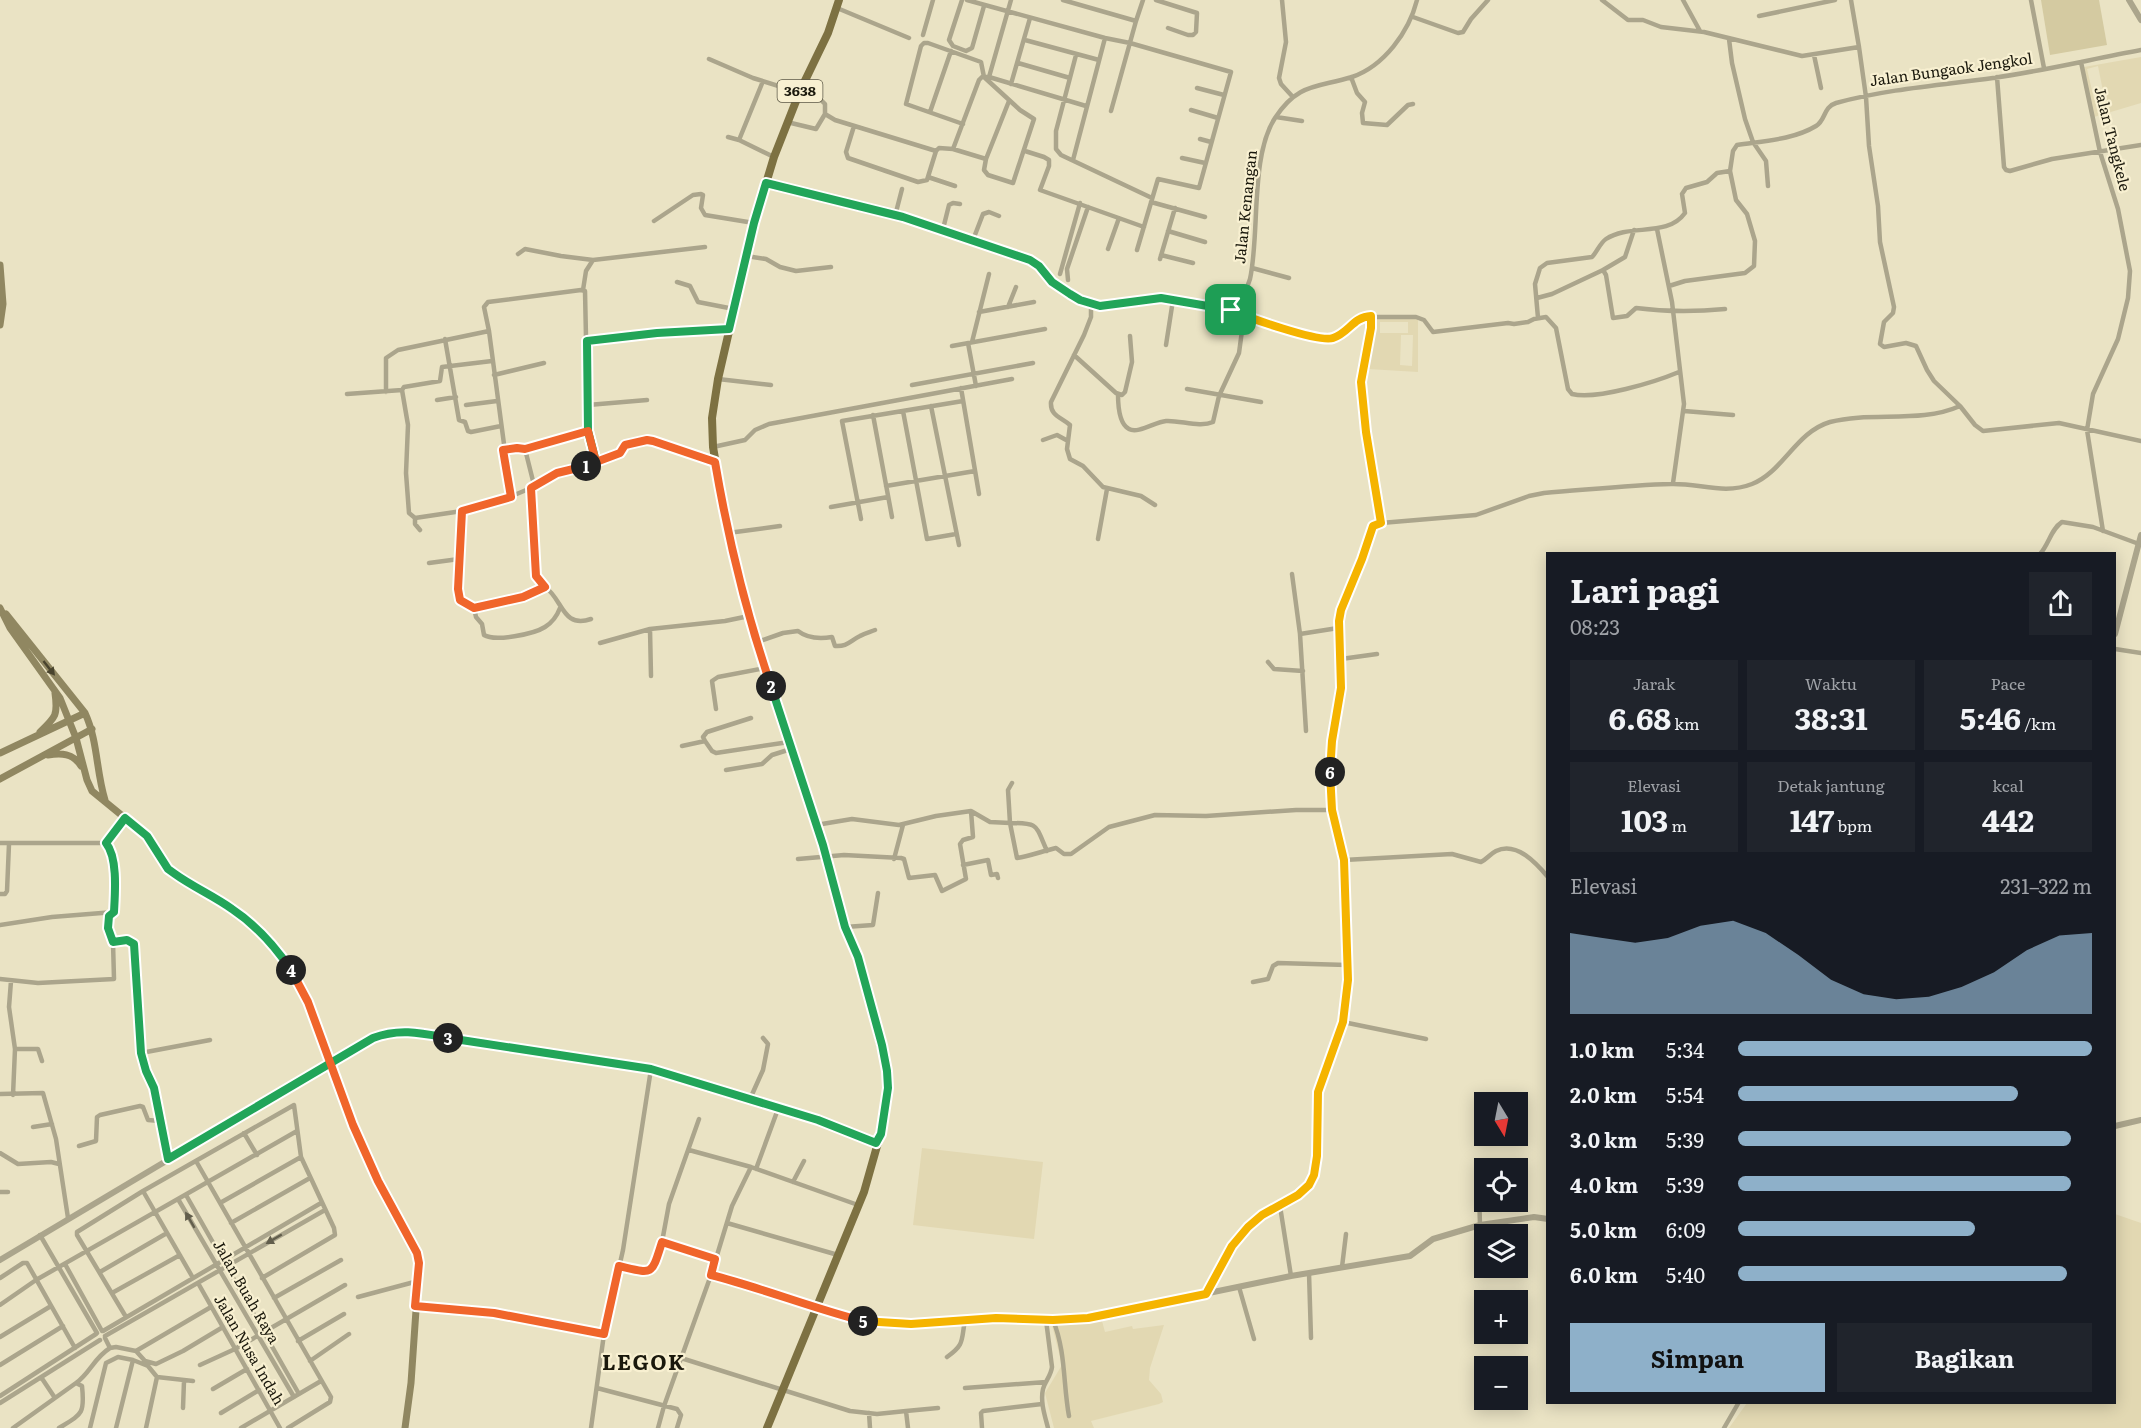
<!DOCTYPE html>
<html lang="id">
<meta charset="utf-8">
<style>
body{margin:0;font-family:Literata,serif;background:#20242c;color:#f1f3f6;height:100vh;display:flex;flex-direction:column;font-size:22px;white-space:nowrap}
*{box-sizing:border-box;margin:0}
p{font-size:20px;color:#9ea1a6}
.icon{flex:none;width:33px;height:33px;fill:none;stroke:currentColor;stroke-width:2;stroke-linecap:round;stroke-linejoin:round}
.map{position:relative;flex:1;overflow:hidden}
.side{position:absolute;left:1546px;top:552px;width:570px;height:852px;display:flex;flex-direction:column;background:#171b24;border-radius:0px;box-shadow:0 3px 15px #0003}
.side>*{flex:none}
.needle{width:39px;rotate:170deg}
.fabs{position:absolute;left:1474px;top:1092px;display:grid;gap:12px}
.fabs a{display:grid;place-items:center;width:54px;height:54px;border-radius:0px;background:#171b24;box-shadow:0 3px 15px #0003;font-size:30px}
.pin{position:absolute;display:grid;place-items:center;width:51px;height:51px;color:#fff;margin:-26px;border-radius:12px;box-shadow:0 3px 9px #0006}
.km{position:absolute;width:30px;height:30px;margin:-15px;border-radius:50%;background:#222;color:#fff;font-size:16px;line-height:30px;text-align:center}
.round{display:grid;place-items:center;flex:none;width:63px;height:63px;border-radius:0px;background:#20242c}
.headline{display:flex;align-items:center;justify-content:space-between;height:102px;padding:0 24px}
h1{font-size:33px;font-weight:700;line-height:45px}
.stats{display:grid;grid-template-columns:repeat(3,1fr);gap:9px;height:102px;padding:6px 24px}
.stats div{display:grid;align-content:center;border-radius:0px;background:#20242c;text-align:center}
.stats b{font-size:30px;font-weight:700}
.stats small{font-size:16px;font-weight:400}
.stats p{font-size:16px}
.chart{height:168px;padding:12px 24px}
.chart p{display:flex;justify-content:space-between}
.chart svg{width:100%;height:108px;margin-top:6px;fill:#8eb0c9;opacity:.7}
.action{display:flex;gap:12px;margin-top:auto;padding:12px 24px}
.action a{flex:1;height:69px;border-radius:0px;background:#8eb0c9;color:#111;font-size:24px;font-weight:700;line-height:69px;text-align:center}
.action a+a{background:#20242c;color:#f1f3f6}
ul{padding:0 24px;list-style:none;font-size:20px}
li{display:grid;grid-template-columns:96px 72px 1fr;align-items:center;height:45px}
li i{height:15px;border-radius:8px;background:#8eb0c9}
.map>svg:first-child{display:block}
.built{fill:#e2d8b2;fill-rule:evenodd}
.green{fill:#d4caa1}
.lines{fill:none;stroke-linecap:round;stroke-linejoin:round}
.minor{stroke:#aba58c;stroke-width:4.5}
.tertiary{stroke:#aba58c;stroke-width:6}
.secondary{stroke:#908761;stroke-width:7}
.primary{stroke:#7d7142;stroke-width:8}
.oneway{fill:#49442e}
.oneway2{fill:#625e4c}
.split-1-casing{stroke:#fff;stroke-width:12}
.split-2-casing{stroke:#fff;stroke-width:12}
.split-3-casing{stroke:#fff;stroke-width:12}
.split-4-casing{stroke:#fff;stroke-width:12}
.split-5-casing{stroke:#fff;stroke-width:12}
.split-6-casing{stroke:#fff;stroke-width:12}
.split-7-casing{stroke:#fff;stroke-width:12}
.split-1{stroke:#22a559;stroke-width:8}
.split-2{stroke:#f0652b;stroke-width:8}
.split-3{stroke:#22a559;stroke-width:8}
.split-4{stroke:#22a559;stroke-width:8}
.split-5{stroke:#f0652b;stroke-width:8}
.split-6{stroke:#f5b400;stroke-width:8}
.split-7{stroke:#f5b400;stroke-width:8}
.labels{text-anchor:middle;stroke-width:4.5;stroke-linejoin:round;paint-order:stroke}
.shield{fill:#f8f0d1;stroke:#5d5947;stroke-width:1.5}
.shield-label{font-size:14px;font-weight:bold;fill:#1a180c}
.street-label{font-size:15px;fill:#1a180c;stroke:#f8f0d1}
.district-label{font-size:21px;font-weight:bold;letter-spacing:1.5px;fill:#1a180c;stroke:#f8f0d1}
</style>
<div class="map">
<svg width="2141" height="1428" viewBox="0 0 2141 1428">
<rect width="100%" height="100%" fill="#eae3c4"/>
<path class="built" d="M2141,57V103L2094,117L2084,67ZM2098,66L2104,96L2094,99L2087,69Z
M1402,318L1418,319V372L1368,369V354L1377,319ZM1380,322H1408V333H1380ZM1401,335H1413L1412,366L1400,365Z
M922,1148L1043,1162L1034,1239L913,1225Z
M2115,1214L2141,1223V1428H1729L1747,1403L2115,1402Z
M1102,1321L1105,1332L1132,1326L1133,1329L1164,1325L1150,1368L1149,1380L1161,1394L1163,1402L1159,1404L1091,1421L1094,1428H1054L1045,1393L1062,1365L1052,1325Z"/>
<path class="green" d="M2041,0H2099L2107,45L2050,55Z"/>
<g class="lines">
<path class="minor" d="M962,0L949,40L953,46L966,51L972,48L984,6
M967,0L1105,38L1130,43L1231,72L1199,188L1158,179L1137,250
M1063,0L1136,21
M1156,0L1197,13L1196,32L1193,35H1188L1168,28
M1282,0L1286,42L1279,78L1281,84L1292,96
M1602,0L1628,20H1643L1661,27L1704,32L1802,56L1859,47L1866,97L1869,146L1878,206L1880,242L1894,307L1893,313L1884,322L1880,344L1884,347L1906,343L1916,346L1927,370L1934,381L1960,406
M1683,0L1700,31
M1851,0L1859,47
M2031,0L2044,68
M837,8L909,38
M1759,16L1835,0
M1413,17L1458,33L1463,32L1471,19L1488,0
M923,35L933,0
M1729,39L1732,63L1745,119L1753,142L1766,161L1768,186
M1025,40L1099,60
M1076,55L1056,131V149L1061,155L1152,198
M1814,55L1821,88
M709,59L753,78L820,99L825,104V114L816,129L787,122
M2081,62L2100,152L2118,209L2130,271L2128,298L2118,339L2093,394L2087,430L2103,531
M1018,63L1070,78
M989,77L1011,0
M1351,77L1357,93L1365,102L1362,113L1363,123L1387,125L1408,105L1413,104
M1997,77L2004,167L2006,170L2010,171L2052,159L2141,145
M763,81L739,140L774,157
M1011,84L1030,18
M1197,88L1224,95
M1191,110L1218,118
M1111,111L1136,21L1143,0
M930,112L951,51
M825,114L835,120L936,151
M1276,117L1302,121
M963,124L906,104L921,46L924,43H928L981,62L984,77L1020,110L1034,119L1013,183L988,175L984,170L986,159L1009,101
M854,126L846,152L848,158L918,182L927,180L936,151L939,148L953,149L986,159
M728,137L739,140
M1200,139L1211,142
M953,149L979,80L982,77H989L1086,106
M1025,151L1044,157L1049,160V166L1040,190L1144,227
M1182,158L1205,163
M1073,160L1105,38
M928,177L955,186
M766,183L903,217L1030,260L1039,266L1052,282L1070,294L1080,300L1099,306L1161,298L1201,303L1231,310L1244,316L1323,340L1341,335L1355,321L1366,317H1416L1424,320L1433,332L1508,323L1514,324L1528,322L1534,319L1546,317L1556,328L1568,389L1572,394C1597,400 1655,382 1679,372
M1151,202L1205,217
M895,216L902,189
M654,221L693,195L701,194L703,195L701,208L705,215L754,223
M943,229L949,205L953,203L960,204
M1657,229L1672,302L1684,404L1673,483
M1168,231L1205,242
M973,240L983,214L989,212L999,216
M1108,249L1119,218
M518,254L525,249L561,256L593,260L705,247
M1161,255L1193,263
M746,256L766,259L780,267L796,271L831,267
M1160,259L1175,208
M1252,268L1289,278
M1603,270L1625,257L1634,230
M1060,274L1080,203
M1068,280L1067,269L1088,207
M677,282L690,286L698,302L734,309
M1669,286L1685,281L1745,273L1754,266L1755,241L1747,214L1736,200L1730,171
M583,290L586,271L593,260
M1537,298L1552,294L1603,270L1606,275L1613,318L1627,316L1636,308C1666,312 1695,312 1725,309
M1091,304V317L1084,335L1051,402C1050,416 1061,417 1070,425L1067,449L1070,459L1083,466L1103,487L1141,496L1155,505
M1008,307L1016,287
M1231,310L1245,293L1250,279C1260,234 1250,156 1275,118C1298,83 1316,88 1352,77C1384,66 1409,32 1417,0
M979,312L1034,302
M1371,316L1372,324L1361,382L1366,432L1381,523
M1538,318L1535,284L1540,268L1547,263L1592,257C1597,252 1600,243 1606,239C1630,223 1667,238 1685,213L1682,194L1686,188L1707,182L1717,173L1730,171L1733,151L1737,145C1762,141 1793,140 1816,126C1826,120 1823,107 1836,103C1887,89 1941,85 1993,78C2043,71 2092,59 2141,50
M445,339L459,420L465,422L468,431L471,432L501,426
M587,341L657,333L729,329
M972,342L989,274
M968,343L976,386
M1166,345L1173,300
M952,346L1045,329
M1074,355L1116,393L1122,395L1125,392L1132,362L1130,336
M494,375L544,363
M718,379L771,385
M912,385L1033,363
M961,388L979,494
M1187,389L1261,402
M386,392V358L398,350L489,331
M347,394L402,390
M1118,394C1118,403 1119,424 1129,429C1138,434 1155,422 1166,421C1180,420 1200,428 1213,422L1219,396L1239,353L1244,316
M437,400L456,397
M466,405L497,401
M588,405L647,400
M931,406L959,545
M903,411L927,539L956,534
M1684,411L1733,415
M873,415L892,517
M1043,440L1057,435L1068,441
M713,447L745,440L755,430L769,424L1012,379
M525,449L534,485
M503,450L517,448L525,449L588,431
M886,486L975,471
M511,497L489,331L484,307L488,302L581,290L585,291L588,431L596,462
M831,507L888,497
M462,511L458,589L460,600L474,608L523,597L545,587L536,576L531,488
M415,518L462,511L495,503L531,488L557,473L616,455L625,445L636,442L653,441L715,462
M861,519L842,421L963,401
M420,530L415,524V518L409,513L406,473L408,425L402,390L404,387L440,381L442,367L492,361
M728,533L780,526
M1098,539L1107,489
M2040,554C2049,544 2051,529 2062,522L2093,527L2139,544
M429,563L459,559
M1292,574L1300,634L1338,628
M545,587C563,599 562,629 591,619
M474,608L476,617L482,624L484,635C495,642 534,634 545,627C553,622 557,616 560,608
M1300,634L1306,731
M757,642L783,633L798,631C807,638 820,639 832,637L835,646C847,647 850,641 860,636C865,633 870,632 875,630
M600,643L650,629
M2115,649L2141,653
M1341,659L1377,654
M1268,662L1274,669L1303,671
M651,676L650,629L725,621L749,616
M716,709L712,681L718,677L765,668
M705,741L703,737L707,732L751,718
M682,746L705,741L712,751L716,753L789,742
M726,770L762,764L772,755L791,749
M816,825L852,819L899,825L936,816L971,811L990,822L1010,823L1008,790L1012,783
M0,843H106
M106,843L125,818
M1047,851C1035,824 1039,823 1010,823L1017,858C1030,856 1043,851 1056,848L1064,854H1071L1109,827L1155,815L1206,816L1296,810H1332
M798,859L844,855L901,858L904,859L909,878L935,875L942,891L966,879L960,844L963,840L973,837L971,811
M894,859L903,825
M1344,860L1452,854L1481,862C1487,859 1490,854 1496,851C1517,841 1537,864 1548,877
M963,865L988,860L991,875L997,874L998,878
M0,894H5L7,891L9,844
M0,925L52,917L114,912
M845,927L873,925L878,893
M113,942L127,940L134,944L141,1053L146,1071L155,1088L168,1159
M0,979L38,983L114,979L113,942L107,923L109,917L114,912C115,893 118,858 106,843
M11,981L9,1007L15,1049L13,1095
M1253,982L1268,979L1273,966L1278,963L1347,965
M1343,1022L1426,1039
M15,1049H38L42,1061
M141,1053L210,1040
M0,1094L43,1093L56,1139L68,1218
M750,1099L763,1070L768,1044L763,1038
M33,1127L52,1124
M244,1133L257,1155
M79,1146L96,1141L97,1117L100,1115L140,1106L143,1107L148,1120L160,1121
M689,1150L751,1167L858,1205
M0,1153L18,1164L51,1162L59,1164
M196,1161L331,1397L330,1402L288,1428
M756,1169L778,1109
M793,1182L804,1161
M143,1191L193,1278
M0,1192H8
M186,1195L299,1394
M178,1199L294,1397
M220,1203L301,1157
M1280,1206L1291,1276
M231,1223L310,1178
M727,1223L838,1255
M1480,1225L1479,1192L1481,1183L1485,1181
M40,1235L97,1333
M662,1242L715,1259
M65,1264L102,1331
M619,1266L645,1272L654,1268L662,1242L669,1204L699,1119
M1342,1267L1346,1234
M100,1272L167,1233
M1309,1273L1311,1338
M711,1275L761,1288L816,1308
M0,1278L23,1263H27L75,1348
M198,1283L280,1428
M1239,1287L1254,1339
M112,1293L180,1255
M1206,1294L1232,1246L1248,1227L1262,1215L1304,1190L1312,1181L1316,1168L1318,1092L1340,1035L1348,980L1344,860L1332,810L1329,769L1332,741L1341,689L1339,621L1341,610L1362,559L1373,526L1381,523L1476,515L1529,496L1544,493C1586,490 1629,485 1671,484C1699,483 1724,495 1752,484C1783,472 1796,432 1830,422C1872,411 1920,424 1960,406L1975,425L1983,431L2059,423L2141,441
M358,1297L418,1281
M274,1298L341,1260
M0,1305L36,1280L297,1131
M415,1306L494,1313L604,1334
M126,1317L77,1235V1232L143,1191L294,1105L301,1157L334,1228L335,1235L262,1278
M1046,1320L1052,1367C1051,1376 1045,1381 1043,1389C1040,1402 1045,1416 1048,1428
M1053,1320C1066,1352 1063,1384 1069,1416
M103,1331L321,1203
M105,1336L325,1210
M0,1337L51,1306
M105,1338L110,1348L116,1347L136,1351L211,1307
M298,1341L344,1314
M136,1351L145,1361L156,1364L183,1351L223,1327
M947,1357C965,1344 961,1341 965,1320
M681,1358L850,1411L877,1414L906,1411L908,1428
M310,1361L349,1334
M0,1365L63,1326
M200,1365L235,1349L345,1285
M41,1377L55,1398
M76,1383C90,1373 94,1358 110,1348
M597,1388L677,1409L681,1415L677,1428
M965,1388L1046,1382
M213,1389L247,1369
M0,1396L96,1334
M0,1403L100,1340
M183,1408L184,1381
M906,1411L938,1408
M221,1413L259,1390
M869,1413L870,1428
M13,1428L76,1383L82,1386C85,1414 82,1414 59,1428
M90,1428L106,1363L118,1357L133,1360
M116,1428L133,1360L148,1366L157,1377L193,1381
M146,1428L157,1377
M241,1428L321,1381
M591,1428L604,1334L623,1250L651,1069
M658,1428L664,1406L711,1275L732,1206L751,1167
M982,1428L981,1413L983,1411L1042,1404
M1724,1428L1739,1402"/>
<path class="tertiary" d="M2129,0L2141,20
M2115,634L2141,535
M2115,1126L2141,1120
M0,1260L329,1064C358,1047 374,1034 408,1031L651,1069L818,1120L876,1143
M816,1308L862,1321L879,1323H931L996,1318L1053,1320L1088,1318L1291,1276L1410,1256L1433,1239L1480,1225L1534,1217L1548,1219"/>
<path class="secondary" d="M0,265L3,304L0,325
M0,608L10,628L60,698L76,738L87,780L92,791L147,836L168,869L175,875L232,909L249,922L265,937L290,968L304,992L353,1125L378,1181L417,1253L418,1281L411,1383L405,1428
M6,614L85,713C98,741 96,771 105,800
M40,732C56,717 58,715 55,693
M0,753L85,713
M48,755C61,753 73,753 81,766
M0,779L92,729"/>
<path class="primary" d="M767,1428L864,1192L883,1125L888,1088L887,1071L858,957L845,927L823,845L749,616L728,533L713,447L712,418L718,379L754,223L774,157L800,91L828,33L839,0"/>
</g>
<defs><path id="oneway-solid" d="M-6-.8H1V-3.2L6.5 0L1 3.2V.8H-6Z" transform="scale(1.5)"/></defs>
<use class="oneway" href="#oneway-solid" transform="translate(49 668) rotate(52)"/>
<g class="oneway2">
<use href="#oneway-solid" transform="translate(190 1220) rotate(-120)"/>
<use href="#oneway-solid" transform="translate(274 1239) rotate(150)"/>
</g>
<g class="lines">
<g class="split-1-casing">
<path id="split-1" d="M586,466L596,462L588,431L587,341L657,333L729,329L754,223L766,183L903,217L1030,260L1039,266L1052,282L1070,294L1080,300L1100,306L1161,298L1231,310"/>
</g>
<g class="split-2-casing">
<path id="split-2" d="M586,466L557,473L531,488L536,576L545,587L523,597L474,608L460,600L458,589L462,511L511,497L503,450L517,448L525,449L588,431L596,462L620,453L625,445L647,440L653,441L715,462C728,538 746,613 771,686"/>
</g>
<g class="split-3-casing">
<path id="split-3" d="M448,1038L651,1069L818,1120L876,1143L881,1134L888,1088L887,1071L882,1045L858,957L845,927L823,845L771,686"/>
</g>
<g class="split-4-casing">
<path id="split-4" d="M291,970C275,946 256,925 232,909C214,896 193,887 175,874L168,869L147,836L125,818L106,843C118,858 115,893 114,912L109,916L108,928L113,942L127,940L134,944L141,1053L146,1071L154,1088L168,1159L373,1038C399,1028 421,1033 448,1038"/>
</g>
<g class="split-5-casing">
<path id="split-5" d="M291,970L308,1002L353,1125L378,1181L417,1253L419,1263L415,1306L494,1313L604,1334L619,1266C654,1274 651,1276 662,1242L715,1259L711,1275C762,1288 812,1308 863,1321"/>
</g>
<g class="split-6-casing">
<path id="split-6" d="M863,1321L911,1324L996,1318L1053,1320L1088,1318L1206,1294L1232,1246L1248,1227L1262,1215L1298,1195L1309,1185L1314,1175L1317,1156L1318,1092L1343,1022L1348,980L1344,860L1332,810L1330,772"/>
</g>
<g class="split-7-casing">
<path id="split-7" d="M1231,310C1247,317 1319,343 1333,338C1349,333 1353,317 1371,316V328L1361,382L1366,432L1381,523L1373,526L1362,559L1341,610L1339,621L1341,688L1332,741L1330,772"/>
</g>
<use href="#split-1" class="split-1"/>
<use href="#split-2" class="split-2"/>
<use href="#split-3" class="split-3"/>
<use href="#split-4" class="split-4"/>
<use href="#split-5" class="split-5"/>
<use href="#split-6" class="split-6"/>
<use href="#split-7" class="split-7"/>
</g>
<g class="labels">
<rect class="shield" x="777.5" y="80" width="45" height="22" rx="4.5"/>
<g class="shield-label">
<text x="800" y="96">3638</text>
</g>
<g class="street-label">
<text transform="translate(1951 70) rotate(-8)" y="5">Jalan Bungaok Jengkol</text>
<text transform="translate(2112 139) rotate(76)" y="5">Jalan Tangkele</text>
<text transform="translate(1246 207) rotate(-84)" y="5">Jalan Kenangan</text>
<text transform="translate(246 1292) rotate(60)" y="5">Jalan Buah Raya</text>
<text transform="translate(249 1350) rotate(60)" y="5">Jalan Nusa Indah</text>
</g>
<g class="district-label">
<text x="644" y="1370">LEGOK</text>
</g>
</g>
</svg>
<div class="fabs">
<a><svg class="needle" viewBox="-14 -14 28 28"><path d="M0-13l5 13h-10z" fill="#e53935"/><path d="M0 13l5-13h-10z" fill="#9ea1a6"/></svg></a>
<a><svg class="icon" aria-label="locate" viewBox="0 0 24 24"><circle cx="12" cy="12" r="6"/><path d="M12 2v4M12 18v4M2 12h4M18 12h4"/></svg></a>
<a><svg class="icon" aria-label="layers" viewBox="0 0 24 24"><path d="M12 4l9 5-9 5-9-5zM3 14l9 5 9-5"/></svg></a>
<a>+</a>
<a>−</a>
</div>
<div class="pin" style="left:1231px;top:310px;background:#1e9e55"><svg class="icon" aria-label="arrive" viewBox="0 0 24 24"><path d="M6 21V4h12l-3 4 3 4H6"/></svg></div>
<b class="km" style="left:586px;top:466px">1</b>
<b class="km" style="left:771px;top:686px">2</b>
<b class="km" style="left:448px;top:1038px">3</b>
<b class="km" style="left:291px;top:970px">4</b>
<b class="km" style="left:863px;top:1321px">5</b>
<b class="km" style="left:1330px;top:772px">6</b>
<section class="side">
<div class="headline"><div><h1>Lari pagi</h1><p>08:23</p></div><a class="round"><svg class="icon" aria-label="share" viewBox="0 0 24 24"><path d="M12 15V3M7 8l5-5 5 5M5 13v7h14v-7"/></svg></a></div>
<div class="stats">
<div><p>Jarak</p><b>6.68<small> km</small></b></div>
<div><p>Waktu</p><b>38:31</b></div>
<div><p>Pace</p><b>5:46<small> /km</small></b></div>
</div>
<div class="stats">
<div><p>Elevasi</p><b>103<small> m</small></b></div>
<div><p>Detak jantung</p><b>147<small> bpm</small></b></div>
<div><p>kcal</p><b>442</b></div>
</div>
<div class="chart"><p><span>Elevasi</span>231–322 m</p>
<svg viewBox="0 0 160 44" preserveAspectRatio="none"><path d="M0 44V11L10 13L20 15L30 13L40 8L50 6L60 11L70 20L80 30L90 36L100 38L110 37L120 33L130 27L140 18L150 12L160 11V44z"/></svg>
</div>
<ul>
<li><b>1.0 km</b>5:34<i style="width:100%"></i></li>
<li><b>2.0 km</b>5:54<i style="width:79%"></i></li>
<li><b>3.0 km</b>5:39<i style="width:94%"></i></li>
<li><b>4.0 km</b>5:39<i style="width:94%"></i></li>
<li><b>5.0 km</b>6:09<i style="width:67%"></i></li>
<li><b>6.0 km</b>5:40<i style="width:93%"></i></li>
</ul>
<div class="action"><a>Simpan</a><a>Bagikan</a></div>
</section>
</div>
